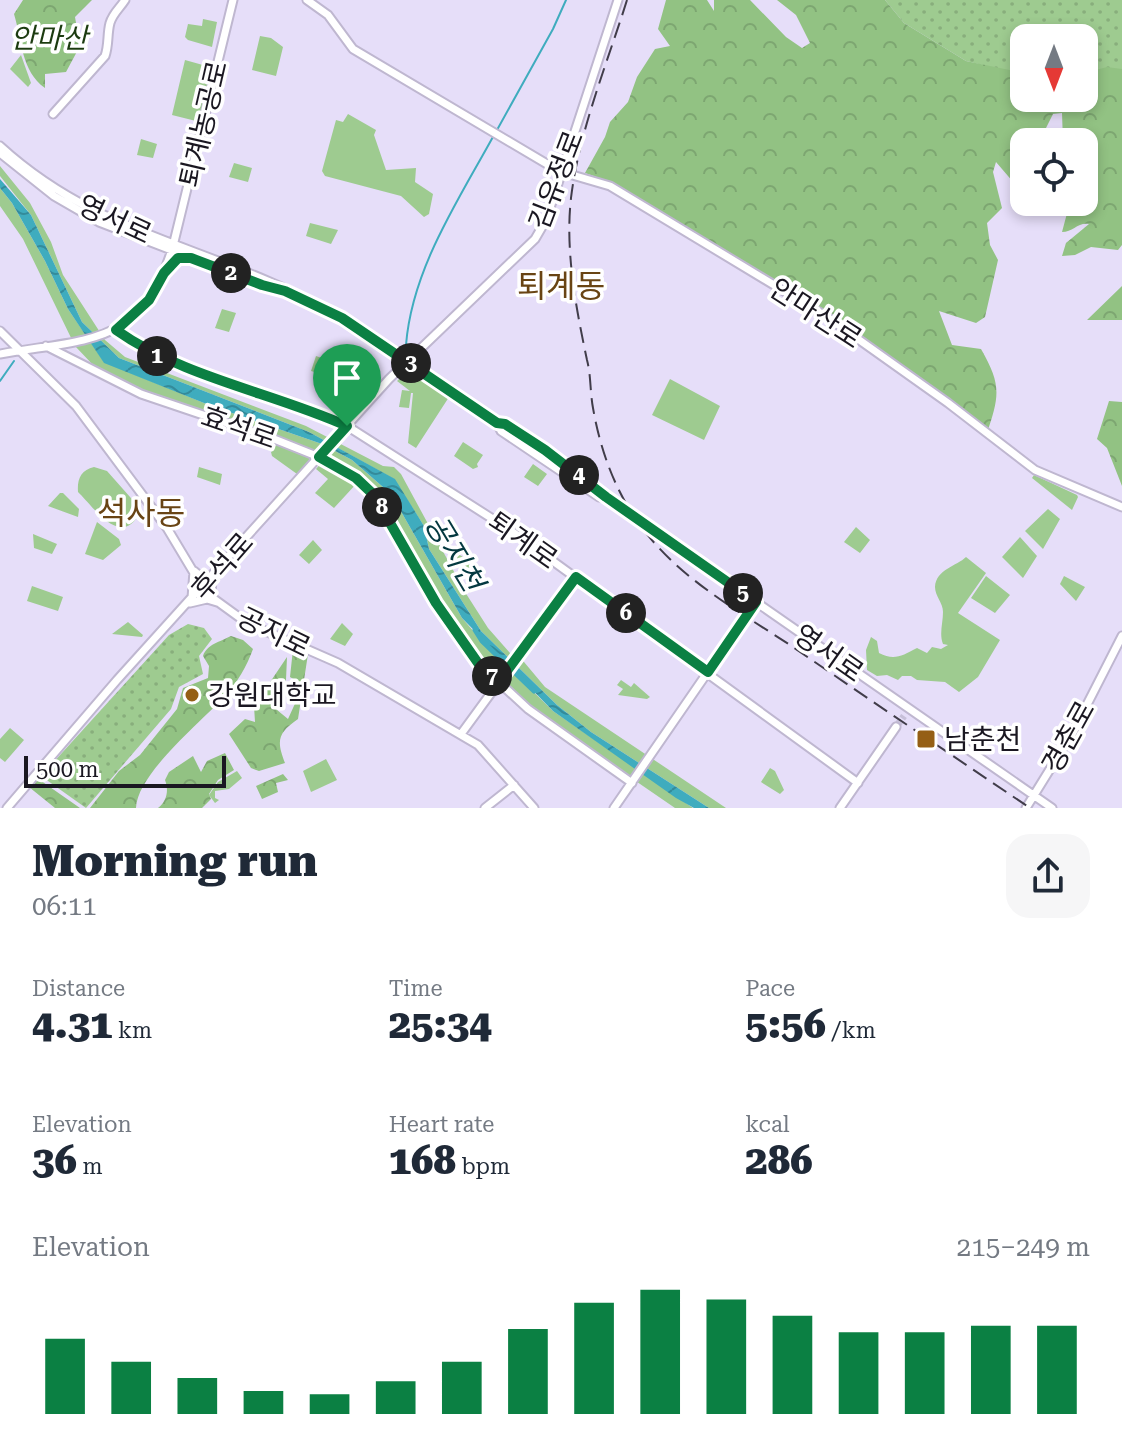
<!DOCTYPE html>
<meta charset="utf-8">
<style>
body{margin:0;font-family:"Roboto Serif","Noto Sans KR",serif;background:#f6f6f7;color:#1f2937;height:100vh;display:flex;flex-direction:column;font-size:30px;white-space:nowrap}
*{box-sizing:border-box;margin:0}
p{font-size:26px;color:#747a83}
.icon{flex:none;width:44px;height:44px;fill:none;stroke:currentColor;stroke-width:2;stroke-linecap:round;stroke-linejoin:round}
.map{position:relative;height:808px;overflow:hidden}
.sheet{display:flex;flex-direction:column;background:#fff;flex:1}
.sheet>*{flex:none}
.needle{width:52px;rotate:180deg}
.buttons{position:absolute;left:1010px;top:24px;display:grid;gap:16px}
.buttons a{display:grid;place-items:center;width:88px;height:88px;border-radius:16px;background:#fff;box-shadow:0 4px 12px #0003;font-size:40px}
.scale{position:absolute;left:24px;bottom:20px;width:202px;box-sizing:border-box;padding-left:8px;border:4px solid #1a1721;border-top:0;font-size:22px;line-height:28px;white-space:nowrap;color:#1a1721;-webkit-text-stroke:6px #fff;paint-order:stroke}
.pin{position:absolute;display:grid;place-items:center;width:68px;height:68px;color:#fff;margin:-82px -34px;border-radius:50% 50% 50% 0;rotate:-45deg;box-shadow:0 0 8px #0007}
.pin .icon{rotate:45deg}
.km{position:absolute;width:40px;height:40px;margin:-20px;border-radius:50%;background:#222;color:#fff;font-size:22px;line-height:40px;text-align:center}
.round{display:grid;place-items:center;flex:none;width:84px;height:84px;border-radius:24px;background:#f6f6f7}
.headline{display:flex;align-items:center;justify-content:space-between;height:136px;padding:0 32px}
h1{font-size:44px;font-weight:800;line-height:60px}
.metrics{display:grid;grid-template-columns:repeat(3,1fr);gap:12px;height:136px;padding:8px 32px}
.metrics div{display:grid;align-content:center}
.metrics b{font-size:40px;font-weight:800}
.metrics small{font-size:22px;font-weight:400}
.metrics p{font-size:22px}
.chart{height:224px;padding:16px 32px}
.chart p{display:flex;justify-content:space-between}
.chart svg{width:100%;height:144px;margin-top:8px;stroke:#0b8043;stroke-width:6}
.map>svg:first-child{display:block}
.grass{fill:url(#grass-dots)}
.forest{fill:url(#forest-crowns)}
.park{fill:#9ecb90}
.water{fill:url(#water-waves)}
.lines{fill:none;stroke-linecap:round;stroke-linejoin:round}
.stream{stroke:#3facbe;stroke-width:2}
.river{stroke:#3facbe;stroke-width:5}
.secondary-tunnel{stroke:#c7c0d9;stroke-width:7;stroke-dasharray:7 3.5;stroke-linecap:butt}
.secondary-casing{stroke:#bfb7d0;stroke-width:11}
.secondary{stroke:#fff;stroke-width:7}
.rail{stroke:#413d4a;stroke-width:2;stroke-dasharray:16 8;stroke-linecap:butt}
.route-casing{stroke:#fff;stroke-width:16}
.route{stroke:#0b8043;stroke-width:10}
.poi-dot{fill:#955f15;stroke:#fff;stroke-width:3}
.labels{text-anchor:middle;stroke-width:7;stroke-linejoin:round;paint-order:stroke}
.park-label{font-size:28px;font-style:italic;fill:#1c3b10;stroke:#fff}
.street-label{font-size:28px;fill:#1a1721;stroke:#fff}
.poi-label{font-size:28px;fill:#1a1721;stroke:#fff;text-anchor:start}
.water-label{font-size:30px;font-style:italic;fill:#043940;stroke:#fff}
.quarter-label{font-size:32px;fill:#694414;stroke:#fff}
</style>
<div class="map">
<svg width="1122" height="808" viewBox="0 0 1122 808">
<defs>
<pattern id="grass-dots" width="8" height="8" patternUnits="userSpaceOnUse" patternTransform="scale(2)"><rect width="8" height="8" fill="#9ecb90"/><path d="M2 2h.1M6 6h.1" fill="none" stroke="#88ae7c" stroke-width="1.8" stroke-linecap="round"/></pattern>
<pattern id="forest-crowns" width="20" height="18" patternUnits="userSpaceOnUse" patternTransform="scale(2)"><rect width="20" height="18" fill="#92c283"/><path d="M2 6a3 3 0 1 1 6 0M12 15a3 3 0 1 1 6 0" fill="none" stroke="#7da671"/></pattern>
<pattern id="water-waves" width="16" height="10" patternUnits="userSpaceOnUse" patternTransform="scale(2)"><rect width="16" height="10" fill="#3facbe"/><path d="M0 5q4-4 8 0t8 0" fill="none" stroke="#348b9a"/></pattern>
</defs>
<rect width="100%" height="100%" fill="#e6def9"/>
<path class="grass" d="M885,0H1122V70L1084,73V38H1024V75L966,61L904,23Z
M188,624L204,628L212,639L199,656L203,674L179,687L171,709L86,808L41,776L169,635Z"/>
<path class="forest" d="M23,0H92L75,17L80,46L66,72L45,74V88C21,71 22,40 14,14Z
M666,0H707L714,11V0H750L786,37L802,48L810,43L796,15L777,0H885L904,23L966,61L1024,73V98H1084V73L1107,67L1122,69V245L1118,250L1091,247L1075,255L1062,256L1066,243L1089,224C1078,222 1073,232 1062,232L1070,202H1084V142H1063L1062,113L1053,114L1039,142H1024V179L1014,183L996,162L993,172L1002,208L987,223L990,245L998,260L985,317L976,323L939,311L952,345L981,349C1001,384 1000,395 987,433L793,297L611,182L585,173L605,137L610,122L628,102L637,77L655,49L670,46L658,29Z
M1122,286V320H1087Z
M1109,401L1122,402V486L1107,448L1097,439Z
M231,636L243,640L253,649C247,666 237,683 224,697C201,722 137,774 136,808H90L119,771L140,755L177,709L183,688L208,678L209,666L203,656C207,644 220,642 231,636Z
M293,649L308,654L298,719C278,733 276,740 285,763L259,771L251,768L229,734L245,719L255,722L254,706L287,657L286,680L271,705L288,719L298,697L295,680L290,677Z
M225,753L234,770L218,780L209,794L211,799L202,808H158C167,801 169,790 165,780L169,772L193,756L201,772L207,761Z
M283,774L288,780L276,783L278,792L262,799L256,786Z
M37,778L80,808H55L29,787Z"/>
<path class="park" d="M203,19L217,22L212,47L188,40L185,37L188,24L202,26Z
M260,36L271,38L283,47L276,76L252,70Z
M21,55L31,83L28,87L10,69Z
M185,60L210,67L213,71L200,122L172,115Z
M348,114L376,130L374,135L386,170L416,168L415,182L433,194L429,214L424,217L401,196L325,176L322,171L336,120L343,122Z
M141,139L157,144L153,158L137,155Z
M234,163L252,168L248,182L229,177Z
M0,166L30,203L51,242L63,275L105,340L125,357L306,426L383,466L394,467L401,474L465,592L488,628L510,653L519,656L545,687L726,808H709L591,732L557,705L481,631L429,549L424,526L394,479L309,432L119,358L82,322L31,215L0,176Z
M0,188L12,203L45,261L68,309L104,362L209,405L322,444L352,460L391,494L462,618L482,641L553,711L693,808H675L544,718L482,659L440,601L377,491L349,468L318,452L276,435L127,384L94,366L75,346L23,239L0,206Z
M310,223L338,230L331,244L306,236Z
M222,309L236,313L229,332L215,328Z
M316,356L334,362L329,376L311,371Z
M407,371L449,397L416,448L408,443L413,393H411L409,408L399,407L402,390L410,391L397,381Z
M670,379L720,406L704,440L652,415Z
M463,442L483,455L477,464L478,467L473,469L454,456Z
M276,445L288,447L309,457V462L297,474L272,456L271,452Z
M322,462L345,474L357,483L334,508L315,493L328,479L316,469Z
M533,464L547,474L538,486L524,477Z
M94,467L107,471L138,506C138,513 138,519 131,524C113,538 90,503 78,492C77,479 81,470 94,467Z
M199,467L222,474L220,485L197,477Z
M1034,475L1077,495L1078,497L1072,510L1032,478Z
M60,493H63L79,509L78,517L48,506Z
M1048,509L1060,519L1043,549L1025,531Z
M97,522L119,539L121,545L103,560L85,554Z
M856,527L870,540L860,553L844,542Z
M33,534L57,544L52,554L34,548Z
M1020,537L1037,556L1023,578L1002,557Z
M313,540L322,550L309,564L299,555Z
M453,551L478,566L468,580Z
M966,557L986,573L958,613L1000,640L978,677L959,692L945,682L917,680L911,676H902L898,680L887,675L877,676L867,670L866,650L871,637L877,641L879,653C894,661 902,656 917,648L927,653L932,647L941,649L948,645L943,644C939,634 943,623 943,612C943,603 935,596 935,587C936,569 957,566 966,557Z
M986,576L1010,595L995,613L971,598Z
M1064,576L1085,587L1076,601L1060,584Z
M32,586L63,597L58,611L27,601Z
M128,622L143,635L142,637L112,634Z
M342,623L353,634L345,646L330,639Z
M621,680L631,687L634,683L650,697L647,699L618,695L623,689L617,685Z
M10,728L24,740L5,762L0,758V739Z
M326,759L337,780L311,792L303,771Z
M770,768L775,771L784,790L780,794L761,782Z
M237,771L242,778L229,789L215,791V798L219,800L215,803L209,795L218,782Z"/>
<path class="water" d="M0,179L31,215L82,322L119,358L309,432L395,479L424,526L429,549L481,631L557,705L591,732L709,808H694L676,798L553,711L462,618L391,494L352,460L322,444L209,405L104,363L68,309L45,261L12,203L0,188Z"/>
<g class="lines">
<path class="stream" d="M497,130L553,29L566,0
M406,345C412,269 458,201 494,135
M0,381L14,361"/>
<path class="river" d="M475,630L482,641L534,691"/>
<path class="secondary-tunnel" d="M896,727L904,716"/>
<g class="secondary-casing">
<path id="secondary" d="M307,0L328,15L353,49L547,164L562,172L610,186L827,317L948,403L1035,470L1122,507
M53,114L105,56C109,45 107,34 110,23C113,13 120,8 125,0
M0,146C83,222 171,239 270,282C352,317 424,372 497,423L505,424L581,476L651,529L1052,808
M0,153L54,196L99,222L262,285L279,289
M116,330L142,349L166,360L297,405L347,426L510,530L858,783
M0,331L76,406L167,528L203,588L214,599L247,623L338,663L478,745L534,808
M46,346L141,394L274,439L319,457L356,478L374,495L385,511L436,603L478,663L528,709L632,783
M0,354C89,338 143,347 173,246L233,0
M497,423L501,431L599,497H606
M192,598L194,571L200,576L212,577L211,596
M190,603L207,599L217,602
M461,734L576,577
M7,808L117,680L389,379L535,239L546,220L618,0
M485,808L514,785
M614,808L756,602
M840,808L896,727
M1026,808L1073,732L1122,636"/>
</g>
<use href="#secondary" class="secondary"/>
<path class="rail" d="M627,0C607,64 579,131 571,198C565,251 576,308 587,360C591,375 590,392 593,408C602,460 622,509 659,548C695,587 746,616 790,645C870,700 950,754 1030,808"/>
</g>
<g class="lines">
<g class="route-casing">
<path id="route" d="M178,258H191L262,285L285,291L342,318L497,423L505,424L545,450L606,497L756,602L708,672L576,577L498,683L478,663L436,603L374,495L356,478L319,457L347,426C271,392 184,378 116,330L149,300L164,273Z"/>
</g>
<use href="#route" class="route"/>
</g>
<g class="poi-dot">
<circle cx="192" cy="695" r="8"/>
<rect x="916" y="729" width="20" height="20" rx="4"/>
</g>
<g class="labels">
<g class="park-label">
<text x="49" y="48">안마산</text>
</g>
<g class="street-label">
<text transform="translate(203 124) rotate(-77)" y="10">퇴계농공로</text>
<text transform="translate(556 180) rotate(-69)" y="10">김유정로</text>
<text transform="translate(115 219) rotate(25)" y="10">영서로</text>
<text transform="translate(816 313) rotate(33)" y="10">안마산로</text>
<text transform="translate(239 427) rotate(19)" y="10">효석로</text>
<text transform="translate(523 540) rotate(35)" y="10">퇴계로</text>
<text transform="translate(222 566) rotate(-49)" y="10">후석로</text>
<text transform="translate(274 632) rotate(26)" y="10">공지로</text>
<text transform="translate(829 653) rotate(35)" y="10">영서로</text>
<text transform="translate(1068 737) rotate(-61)" y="10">경춘로</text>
</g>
<g class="poi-label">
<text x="208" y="705">강원대학교</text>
<text x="944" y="749">남춘천</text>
</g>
<g class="water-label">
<text transform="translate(454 553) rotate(59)" y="10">공지천</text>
</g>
<g class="quarter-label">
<text x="561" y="297">퇴계동</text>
<text x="141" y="524">석사동</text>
</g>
</g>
</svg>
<div class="buttons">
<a><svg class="needle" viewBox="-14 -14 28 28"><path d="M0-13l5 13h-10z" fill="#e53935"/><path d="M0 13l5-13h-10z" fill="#747a83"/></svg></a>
<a><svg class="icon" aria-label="locate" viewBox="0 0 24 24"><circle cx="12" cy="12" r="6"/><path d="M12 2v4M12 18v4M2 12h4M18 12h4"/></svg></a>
</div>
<div class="scale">500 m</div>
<div class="pin" style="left:347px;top:426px;background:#1e9e55"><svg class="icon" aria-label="arrive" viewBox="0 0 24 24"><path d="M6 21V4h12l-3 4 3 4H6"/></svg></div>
<b class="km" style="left:157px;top:356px">1</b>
<b class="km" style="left:231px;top:273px">2</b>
<b class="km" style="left:411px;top:363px">3</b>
<b class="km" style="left:579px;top:475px">4</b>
<b class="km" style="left:743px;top:593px">5</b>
<b class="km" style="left:626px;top:613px">6</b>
<b class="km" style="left:492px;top:676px">7</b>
<b class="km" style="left:382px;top:507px">8</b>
</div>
<section class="sheet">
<div class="headline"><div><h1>Morning run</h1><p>06:11</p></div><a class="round"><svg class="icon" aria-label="share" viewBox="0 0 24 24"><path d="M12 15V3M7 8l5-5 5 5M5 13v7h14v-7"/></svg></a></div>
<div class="metrics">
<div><p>Distance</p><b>4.31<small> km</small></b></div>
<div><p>Time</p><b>25:34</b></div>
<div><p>Pace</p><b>5:56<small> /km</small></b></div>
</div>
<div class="metrics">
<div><p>Elevation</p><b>36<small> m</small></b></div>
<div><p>Heart rate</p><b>168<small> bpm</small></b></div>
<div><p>kcal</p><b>286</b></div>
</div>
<div class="chart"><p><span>Elevation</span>215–249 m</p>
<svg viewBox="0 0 160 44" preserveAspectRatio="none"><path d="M5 44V21M15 44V28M25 44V33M35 44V37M45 44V38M55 44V34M65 44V28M75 44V18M85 44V10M95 44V6M105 44V9M115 44V14M125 44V19M135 44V19M145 44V17M155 44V17"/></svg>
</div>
</section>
